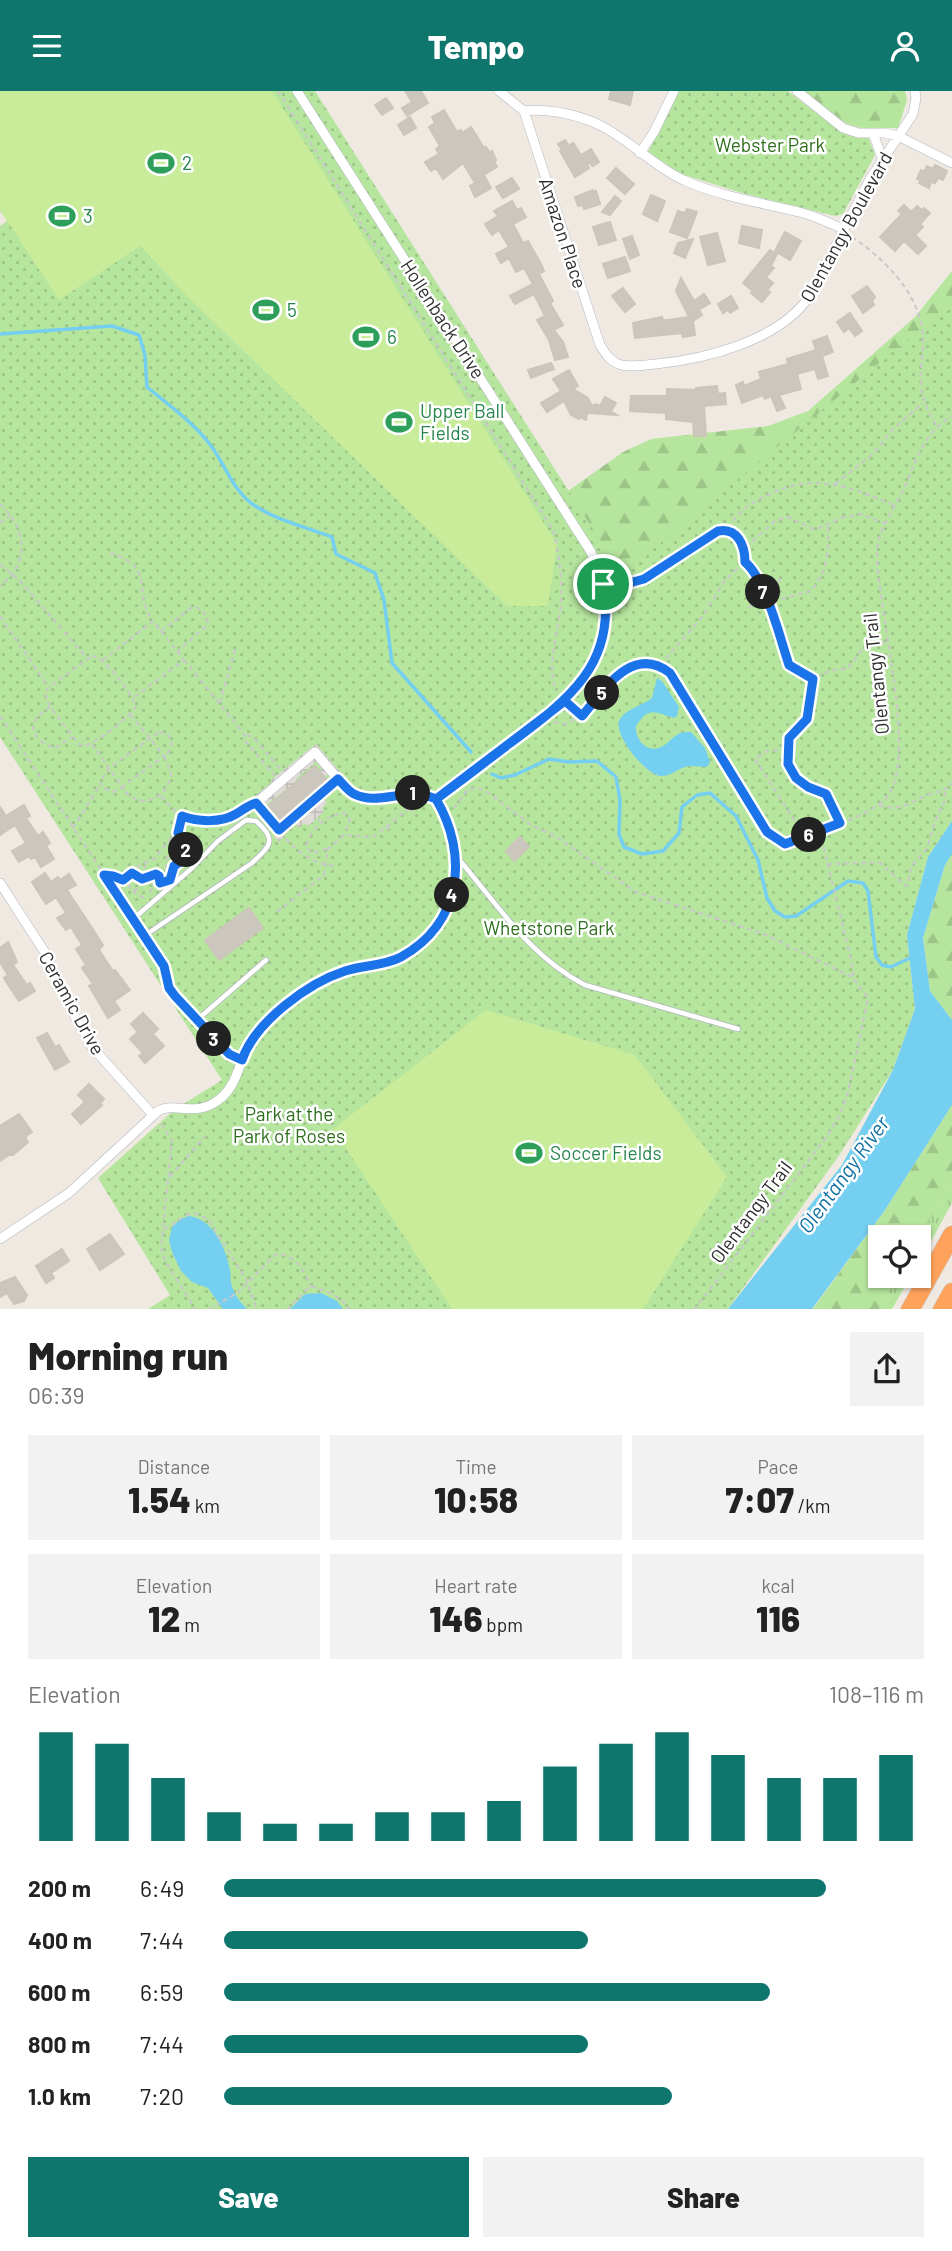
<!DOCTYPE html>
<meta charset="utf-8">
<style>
body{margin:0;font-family:Barlow,sans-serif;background:#f2f2f2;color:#222;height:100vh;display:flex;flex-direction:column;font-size:26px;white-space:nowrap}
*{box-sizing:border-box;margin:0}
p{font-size:23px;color:#767676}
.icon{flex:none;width:38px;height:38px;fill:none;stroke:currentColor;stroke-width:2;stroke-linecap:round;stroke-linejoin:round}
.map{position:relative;height:1218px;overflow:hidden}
.drawer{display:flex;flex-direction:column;background:#fff;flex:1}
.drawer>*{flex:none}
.buttons{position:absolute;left:868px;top:1134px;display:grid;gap:14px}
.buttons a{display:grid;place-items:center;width:63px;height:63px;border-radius:0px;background:#fff;box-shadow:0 2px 5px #0004;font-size:35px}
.pin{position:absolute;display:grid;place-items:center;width:60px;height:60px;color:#fff;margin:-30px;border:4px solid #fff;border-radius:50%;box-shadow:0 2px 7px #0007}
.km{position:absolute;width:35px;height:35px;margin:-18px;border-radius:50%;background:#222;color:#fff;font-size:19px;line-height:35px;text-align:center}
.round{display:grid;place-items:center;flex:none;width:74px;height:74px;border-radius:0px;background:#f2f2f2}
.headline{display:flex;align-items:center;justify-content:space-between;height:119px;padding:0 28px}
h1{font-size:38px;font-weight:800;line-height:52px}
.figures{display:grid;grid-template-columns:repeat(3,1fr);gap:10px;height:119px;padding:7px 28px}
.figures div{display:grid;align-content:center;border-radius:0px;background:#f2f2f2;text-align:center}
.figures b{font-size:35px;font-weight:800}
.figures small{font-size:19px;font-weight:400}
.figures p{font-size:19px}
.chart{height:196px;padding:14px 28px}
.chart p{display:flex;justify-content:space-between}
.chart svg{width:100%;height:126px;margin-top:7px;stroke:#0f766e;stroke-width:6}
.button{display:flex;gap:14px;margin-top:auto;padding:14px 28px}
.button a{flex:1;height:80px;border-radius:0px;background:#0f766e;color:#fff;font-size:28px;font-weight:800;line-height:80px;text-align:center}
.button a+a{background:#f2f2f2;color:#222}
ul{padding:0 28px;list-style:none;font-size:23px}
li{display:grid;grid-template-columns:112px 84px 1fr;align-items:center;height:52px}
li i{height:18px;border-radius:9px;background:#0f766e}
header{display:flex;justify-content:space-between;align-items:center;height:91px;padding:0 28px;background:#0f766e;color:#fff;font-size:32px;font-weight:800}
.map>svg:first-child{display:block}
.grass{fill:url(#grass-tufts)}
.forest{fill:url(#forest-firs)}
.park{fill:url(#park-dots)}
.pitch{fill:#c9ec9a}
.plaza{fill:url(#plaza-grid);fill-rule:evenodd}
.water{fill:#75cff0}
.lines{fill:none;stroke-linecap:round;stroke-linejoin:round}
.stream{stroke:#75cff0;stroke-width:3.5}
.building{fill:#cbc7bf;stroke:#cbc5ba;stroke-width:2}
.lane-casing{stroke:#b4b7c1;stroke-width:6}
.street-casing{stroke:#b4b7c1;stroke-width:10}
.highway-casing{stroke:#c9c9c9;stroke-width:19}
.path{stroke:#c9c9c9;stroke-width:2;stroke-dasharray:5 3.5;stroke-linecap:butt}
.lane{stroke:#fff;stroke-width:4.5}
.street{stroke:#fff;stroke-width:9}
.highway{stroke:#ffa35c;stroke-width:18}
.route-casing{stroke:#fff;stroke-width:14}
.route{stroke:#1a73e8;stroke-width:9}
.labels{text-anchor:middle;stroke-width:5;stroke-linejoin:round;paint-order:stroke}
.park-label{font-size:19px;fill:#2c6e1b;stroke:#fff}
.leisure-label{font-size:19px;fill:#27864d;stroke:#fff;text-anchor:start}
.street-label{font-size:19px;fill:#2e2e2e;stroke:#fff}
.water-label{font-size:21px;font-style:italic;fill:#0d6fa3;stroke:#fff}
</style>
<header><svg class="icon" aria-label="menu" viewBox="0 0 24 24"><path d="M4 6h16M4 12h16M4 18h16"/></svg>Tempo<svg class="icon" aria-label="person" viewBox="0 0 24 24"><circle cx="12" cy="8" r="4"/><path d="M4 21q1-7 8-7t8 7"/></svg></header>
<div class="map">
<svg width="952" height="1219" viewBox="0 0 952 1219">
<defs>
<pattern id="grass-tufts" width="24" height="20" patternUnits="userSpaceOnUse" patternTransform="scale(1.75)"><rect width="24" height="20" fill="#b6e59e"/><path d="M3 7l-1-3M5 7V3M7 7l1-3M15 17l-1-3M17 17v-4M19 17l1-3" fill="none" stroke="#9dc588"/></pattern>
<pattern id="forest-firs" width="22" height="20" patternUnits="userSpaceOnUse" patternTransform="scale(1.75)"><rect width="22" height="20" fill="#b6e59e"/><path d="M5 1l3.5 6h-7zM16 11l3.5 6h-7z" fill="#9dc588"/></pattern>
<pattern id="park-dots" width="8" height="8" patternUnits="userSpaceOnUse" patternTransform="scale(1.75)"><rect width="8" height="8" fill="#b6e59e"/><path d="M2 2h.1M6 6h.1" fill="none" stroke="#9dc588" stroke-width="1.8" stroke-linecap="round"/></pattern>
<pattern id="plaza-grid" width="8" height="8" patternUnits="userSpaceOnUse" patternTransform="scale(1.75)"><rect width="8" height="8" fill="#dfdcd8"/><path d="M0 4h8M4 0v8" fill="none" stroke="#c0bdba"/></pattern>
</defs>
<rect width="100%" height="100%" fill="#efe9e1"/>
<path class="grass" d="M952,1088V1112L919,1172V1148Z
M898,1185H911L892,1218H879Z"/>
<path class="forest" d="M803,0H905L907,9L898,37H861L847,33Z
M952,180V314L629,502L568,400L623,361L651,348L768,335L808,320L915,226Z
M952,763V929L930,900L923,847L945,774Z
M952,1014V1088L919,1148L880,1146V1185H898L879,1218L812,1219L885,1119Z"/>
<path class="park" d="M0,0H315L622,484L952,212V730L928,766L907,844L915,918L893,979L838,1066L728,1218H148L170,1204L98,1087L174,1019L222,989L0,646V135L7,130L0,120Z
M678,0H788L838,39L851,44L868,46L875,64L843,123L835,125L742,102L681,83L648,61Z"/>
<path class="pitch" d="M0,0H272L557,453L548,515H507L190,208L140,155L59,209L0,119Z
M486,919L635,964L727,1086L643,1218H452L333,1038Z"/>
<path class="plaza" d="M316,653L348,690L335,700L332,698L323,707L327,712L322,717L324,720L314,730L308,735L304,732L299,737L294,731L286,737L288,740L279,751L274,745L277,742L273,737L269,739L267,736L269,734L264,728L262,730L259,727L262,724L255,717L248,723L245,719L248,716L245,714L272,691L271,689ZM316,671L322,677L320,680L324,686L328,683L333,689L279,735L263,716L296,691L297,687Z"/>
<path class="water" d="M657,587L662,590L679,616L677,625L674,627C654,621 649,615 636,635C635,652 651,665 666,653C671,649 674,645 680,642C684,641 687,641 691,641L705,657L710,671L707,676C700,676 692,674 685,676C677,678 670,686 660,685C645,683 611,641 620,628C627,617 642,615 652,607Z
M952,730V763L945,774L923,847L930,900L952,929V1014L885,1119L812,1218H728L842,1074L893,979L915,918L907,844L928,766Z
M189,1125C213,1128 226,1157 230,1179C231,1185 230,1190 232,1195C235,1205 240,1211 247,1218H223L208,1197L192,1191L181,1180L172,1161L169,1149L172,1136L181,1128Z
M321,1202L337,1210L343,1218H290L305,1203Z"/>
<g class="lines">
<path class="stream" d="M0,243L112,235L139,244L145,264L147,296C171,316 196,333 214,359C226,377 234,399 251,412C274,429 306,436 332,446L336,463L375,482L384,509L392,572L471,661
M492,683L501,687L515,684L549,668L569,671L597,670L616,686L620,709L619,743L624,756L642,763L663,760L679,742L682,716L697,704L710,702L736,725L758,769L767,807L775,820L785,826L796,825L848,790L863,792L868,800L876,866L882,874L891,876L910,867"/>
</g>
<path class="building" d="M405,0H421L428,12L407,25L402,17L412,11Z
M611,0H633L630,14L609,8Z
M386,7L393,17L382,24L375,14Z
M444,19L457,41L461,39L462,42L471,36L484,57L486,56L490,62L492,60L496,69L494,70L497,76L484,84L491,97L475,106L470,95L475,92L463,72L443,88L436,77L431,80L425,71L439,63L436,58L440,55L429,36L435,32L432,26Z
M410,26L416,37L404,44L398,34Z
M565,49L569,55L573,52L581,64L591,58L599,71L593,75L586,69L589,77L575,86L560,60L562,59L558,53Z
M935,74L947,80L943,89L938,87L935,92L931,91L929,97L919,92L920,89L917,88L921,79L924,81L927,75L933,78Z
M616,77L634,93L625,103L607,87Z
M512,87L519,98L503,107L496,96Z
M593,99L594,102L596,100L600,113L584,118L583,114L578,115L575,106Z
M651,104L665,110L657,130L643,123Z
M615,105L621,110L610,124L602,121Z
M512,110L517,119L521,117L526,126L513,133L523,152L528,150L541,173L544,180L539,183L553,210L550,212L563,234L554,239L563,251L568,266L555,269L549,249L537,229L545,225L534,203L515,213L510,205L533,193L524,177L516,181L509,167L501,172L496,163L509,156L499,139L492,144L485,133L498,125L494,120Z
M904,114L911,121L917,115L922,119L924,117L930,122L920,133L923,136L915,144L926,155L918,163L904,150L895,160L880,146L902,123L898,120Z
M687,118L697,121L687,147L670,141L678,120L685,122Z
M610,131L616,149L599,154L593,136Z
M742,135L762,139L759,157L739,152Z
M785,141L801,150L790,169L775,160Z
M717,142L725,170L708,174L700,146Z
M632,145L639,164L630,168L623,148Z
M693,148L685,167L674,162L678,152Z
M770,159L777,163L771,175L774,177L766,186L773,192L767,199L770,201L762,211L751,202L753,200L743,192Z
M625,166L630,180L608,187L603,173Z
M681,187L694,210L704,203L710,212L699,219L702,224L693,230L695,244L683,246L682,242L635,247L633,232L662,226L663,229H668L689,226L676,200Z
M867,195L875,206L872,210L874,214L863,222L852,205Z
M623,197L635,213L625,221L612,205Z
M731,205L738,217L730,222L728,219L723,222L718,213Z
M850,222L862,240L855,245L849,237L844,241L837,231Z
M827,245L833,261L822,265L828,285L818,288L815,278L797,283L801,298L779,304L785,317L777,320L771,305L765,308L763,304L742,312L736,294L743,291L744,295L761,288L759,281L788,273L787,268L816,259L813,250Z
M551,272L554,278L531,287L528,279Z
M569,279L578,295L573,298L588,307L592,315L596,313L600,315L605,306L616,312L611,320L617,324L587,322L586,329L580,326L579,328L571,324L564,310L547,321L541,312L561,300L553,288Z
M717,295L718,303L725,302L726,313L704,315L706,345H694L693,331L666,328V322L630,320L631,305H667V298L696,299V297Z
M315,675L327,689L280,729L268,715Z
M24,714L30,725L26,727L38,745L43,741L50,752L46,755L54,768L41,776L35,766L31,768L29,765L19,771L12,760L26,752L15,734L0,744V716L6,725Z
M520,746L529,756L514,770L506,760Z
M45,782L51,791L58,786L60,789L69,783L76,794L67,799L103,854L99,859L113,880L115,879L130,899L114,910L120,919L108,927L89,895L93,893L82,877L86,874L76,858L82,854L71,836L66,839L57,827L66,822L56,806L46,813L32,791Z
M249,817L263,837L219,869L205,849Z
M8,851L17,871L13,874L27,894L30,892L35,900L19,910L5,889L4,887L8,884L0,871V857Z
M143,922L158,938L153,943L164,955L145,972L139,965L143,962L130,948L138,941L131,933Z
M47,942L55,956L59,954L69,971L55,979L37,947Z
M89,993L104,1008L100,1012L102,1014L81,1033L72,1023L85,1011L78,1004Z
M19,1023L32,1041L25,1046L28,1051L13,1064H9L0,1070V1035Z
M110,1143L124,1163L100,1179L87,1158Z
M62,1158L69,1170L51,1182L54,1187L46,1192L36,1175Z
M15,1186L27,1204L24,1210L14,1213L7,1202L0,1206V1192Z"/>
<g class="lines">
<g class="lane-casing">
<path id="lane" d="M457,766C497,813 530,866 585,894L738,938
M133,828L191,778L218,750L246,729L256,730C278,749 270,755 252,772L144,845
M241,968L229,963L197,929L266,869"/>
</g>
<g class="street-casing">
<path id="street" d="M499,0L524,20L600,254C605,262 609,269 618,273C630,277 644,274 656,273C706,268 778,250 809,206L870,88L913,23L916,7L915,0
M797,0L843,37L858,42H885L898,45L952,72
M524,20C550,17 585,25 607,38C635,54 659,79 688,91C726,107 764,112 803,122C817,126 830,132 843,138
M873,42L882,67
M640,62L654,41L674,0
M315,661L338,688L279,739L256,712Z
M0,792L44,860L74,924L92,956L153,1024
M0,1148L69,1102L158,1020C174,1011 192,1025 214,1012C239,997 237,972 251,950C264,929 287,913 306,900C318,891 335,882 350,879C365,875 382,874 397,868C443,849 464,793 454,747C451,733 444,721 436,708C462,689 488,669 514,650C585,597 631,554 591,461L297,0"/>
</g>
<g class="highway-casing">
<path id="highway" d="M910,1219L952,1144
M942,1219L952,1201"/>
</g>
<path class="path" d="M278,0L553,439C559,462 562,485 561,509C561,534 544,578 557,600
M852,146C885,168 920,203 923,245C924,256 921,267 921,278C919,299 925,316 936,334
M835,393L873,363L893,338L923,312
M0,413C26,437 31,471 0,495
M0,432L10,424
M728,437C739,420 751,411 770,403C816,381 851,396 896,415
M746,456L775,430L788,426L813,438L820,437L843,426L861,423L886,433
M110,462C157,477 132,499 152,529
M0,473L19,489L87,567
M610,492L644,488L718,440C737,436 745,454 745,471C766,489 780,547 789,574L813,588
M765,502L774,497L781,487
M748,516L808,501C828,487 829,456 828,434
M0,525L48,595
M161,540L191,517L196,516L204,521L208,531L206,535L178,560
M92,565C105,566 132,603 136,615C129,627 97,652 83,655L79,653L50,616L45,602L49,596Z
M103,569L153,530L184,569L133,607
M184,569L245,644L246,651L275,685
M660,574L702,526L725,489L745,471
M220,612L235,558
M570,615L582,625C605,598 632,553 670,582L767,741L777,750L784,753L820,741
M50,616C45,620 39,623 36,628C27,642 43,654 55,657L72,646
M0,625L128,820
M554,631L565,633L581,625
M159,641L168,644C174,652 172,659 164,665L171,682C168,709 138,721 122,696L113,701L103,697L100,691L109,677Z
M247,644L253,646L281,679
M92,653L122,696L164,665L130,623
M786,658L767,660L755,668L805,746
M344,694C371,721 395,695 424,704
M470,698L478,697L486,700L531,734L555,745L636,801L764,843L852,886
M161,705C167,712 174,720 182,725C203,737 231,726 248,714
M879,714C899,722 910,711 928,704C938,700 945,701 952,692
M409,717L415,724
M454,717L469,697
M313,721L320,730
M840,731L826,703L808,696L796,687L788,672L789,647L807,628L813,588L831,579L847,578L863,558L886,551
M386,735L391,742
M73,737L100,694
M178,742L194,763
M286,748C300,762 315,774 335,775
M327,758L312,762L306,755C310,738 326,724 344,722L348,725L350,730L345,742
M185,773L184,760L189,757
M827,773L880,772L906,795L908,793L911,776L927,757L935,730L944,712L945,700
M173,782L177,772L190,767
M133,783L142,788L156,783L160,790
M104,784L125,789
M172,784L168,782L166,776L169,761L180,759L184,760
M134,800L141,794L145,774
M150,802L153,793L162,792
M144,807L131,799L126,789L141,773L154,768L172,746L178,742L182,725
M277,821L324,784L328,758L344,744L370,746L376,744L426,704
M148,852L164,875L169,897L191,923
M161,1033L172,1050L161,1156L165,1170L196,1219
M170,1086L205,1045
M164,1138C183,1130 188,1112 210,1131L247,1190L257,1219
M208,1219L237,1202L275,1164C293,1161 305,1179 310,1195
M287,1219L310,1195C326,1200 340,1204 350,1219
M694,1219L828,1044L840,1023L848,1002L868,907L853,887L852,873L820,741C839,732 878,721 889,703C917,659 877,518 877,461C877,439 897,414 906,393C917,366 925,341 952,325"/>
<use href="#lane" class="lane"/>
<use href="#street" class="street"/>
<use href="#highway" class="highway"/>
</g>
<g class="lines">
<g class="route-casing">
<path id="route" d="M603,493C618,573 567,610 509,653C485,671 461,690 436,708C406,694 381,716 354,703C348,700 343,693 338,688L279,739L256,712C248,714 243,719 236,723C221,732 198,731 182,725L178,742L190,756L184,760V768L174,775L170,789L160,792L159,785L156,783L142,788L132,782L123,789L113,785L104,784L164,875L169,897L175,905L229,963L242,969C255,931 308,892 345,880C363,874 384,875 401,866C462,832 469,764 436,708L565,610L582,625C605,598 632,553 670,582L767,741L785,753L840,732L826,703L808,696L796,687L788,673L789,647L807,628L813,588L789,574C780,547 766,489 745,471C745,454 737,436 718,440L644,488L633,491L603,493"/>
</g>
<use href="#route" class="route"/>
</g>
<defs>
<g id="stadium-bare" transform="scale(2.1)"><path d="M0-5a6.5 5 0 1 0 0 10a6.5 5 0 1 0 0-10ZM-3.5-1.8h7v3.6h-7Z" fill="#2e9e5b" stroke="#fff" stroke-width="2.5" paint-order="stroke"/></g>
</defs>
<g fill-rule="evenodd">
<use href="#stadium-bare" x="161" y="72"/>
<use href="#stadium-bare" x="62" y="125"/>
<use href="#stadium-bare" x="266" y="219"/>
<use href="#stadium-bare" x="366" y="246"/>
<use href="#stadium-bare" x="399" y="331"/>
<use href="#stadium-bare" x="529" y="1062"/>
</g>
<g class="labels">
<g class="park-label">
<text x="770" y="61">Webster Park</text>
<text x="549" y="844">Whetstone Park</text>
<text x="289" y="1030">Park at the<tspan x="289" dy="22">Park of Roses</tspan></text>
</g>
<g class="leisure-label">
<text x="182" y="79">2</text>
<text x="83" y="132">3</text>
<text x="287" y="226">5</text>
<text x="387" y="253">6</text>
<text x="420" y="327">Upper Ball<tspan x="420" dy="22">Fields</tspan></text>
<text x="550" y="1069">Soccer Fields</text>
</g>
<g class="street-label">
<text transform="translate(846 136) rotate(-61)" y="7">Olentangy Boulevard</text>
<text transform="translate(563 142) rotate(72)" y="7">Amazon Place</text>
<text transform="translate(443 228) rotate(57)" y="7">Hollenback Drive</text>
<text transform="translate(876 583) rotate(-96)" y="7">Olentangy Trail</text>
<text transform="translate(72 912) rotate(61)" y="7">Ceramic Drive</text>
<text transform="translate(751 1121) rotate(-53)" y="7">Olentangy Trail</text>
</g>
<g class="water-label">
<text transform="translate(844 1084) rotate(-54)" y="7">Olentangy River</text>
</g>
</g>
</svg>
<div class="buttons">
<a><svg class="icon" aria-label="locate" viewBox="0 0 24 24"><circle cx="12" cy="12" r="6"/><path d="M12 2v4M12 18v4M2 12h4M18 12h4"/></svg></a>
</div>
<div class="pin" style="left:603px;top:493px;background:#1e9e55"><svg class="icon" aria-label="arrive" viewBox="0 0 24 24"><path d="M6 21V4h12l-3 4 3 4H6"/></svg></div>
<b class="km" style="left:413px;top:702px">1</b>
<b class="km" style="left:186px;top:759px">2</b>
<b class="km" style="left:214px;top:948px">3</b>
<b class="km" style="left:452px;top:804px">4</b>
<b class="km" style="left:602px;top:602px">5</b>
<b class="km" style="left:809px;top:744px">6</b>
<b class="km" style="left:763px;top:501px">7</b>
</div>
<section class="drawer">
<div class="headline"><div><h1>Morning run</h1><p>06:39</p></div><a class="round"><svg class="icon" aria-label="share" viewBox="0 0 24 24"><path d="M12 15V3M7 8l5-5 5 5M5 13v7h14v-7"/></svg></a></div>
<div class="figures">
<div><p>Distance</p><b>1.54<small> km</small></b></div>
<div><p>Time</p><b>10:58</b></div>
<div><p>Pace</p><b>7:07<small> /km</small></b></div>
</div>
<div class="figures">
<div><p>Elevation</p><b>12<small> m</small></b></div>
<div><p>Heart rate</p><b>146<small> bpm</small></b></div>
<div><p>kcal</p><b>116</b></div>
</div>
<div class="chart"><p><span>Elevation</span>108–116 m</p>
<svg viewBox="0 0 160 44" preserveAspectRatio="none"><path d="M5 44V6M15 44V10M25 44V22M35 44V34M45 44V38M55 44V38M65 44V34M75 44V34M85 44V30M95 44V18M105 44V10M115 44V6M125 44V14M135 44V22M145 44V22M155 44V14"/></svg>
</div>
<ul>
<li><b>200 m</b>6:49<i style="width:86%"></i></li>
<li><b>400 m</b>7:44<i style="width:52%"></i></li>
<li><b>600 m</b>6:59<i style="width:78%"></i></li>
<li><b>800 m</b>7:44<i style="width:52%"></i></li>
<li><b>1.0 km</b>7:20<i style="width:64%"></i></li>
</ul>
<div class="button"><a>Save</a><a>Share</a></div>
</section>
